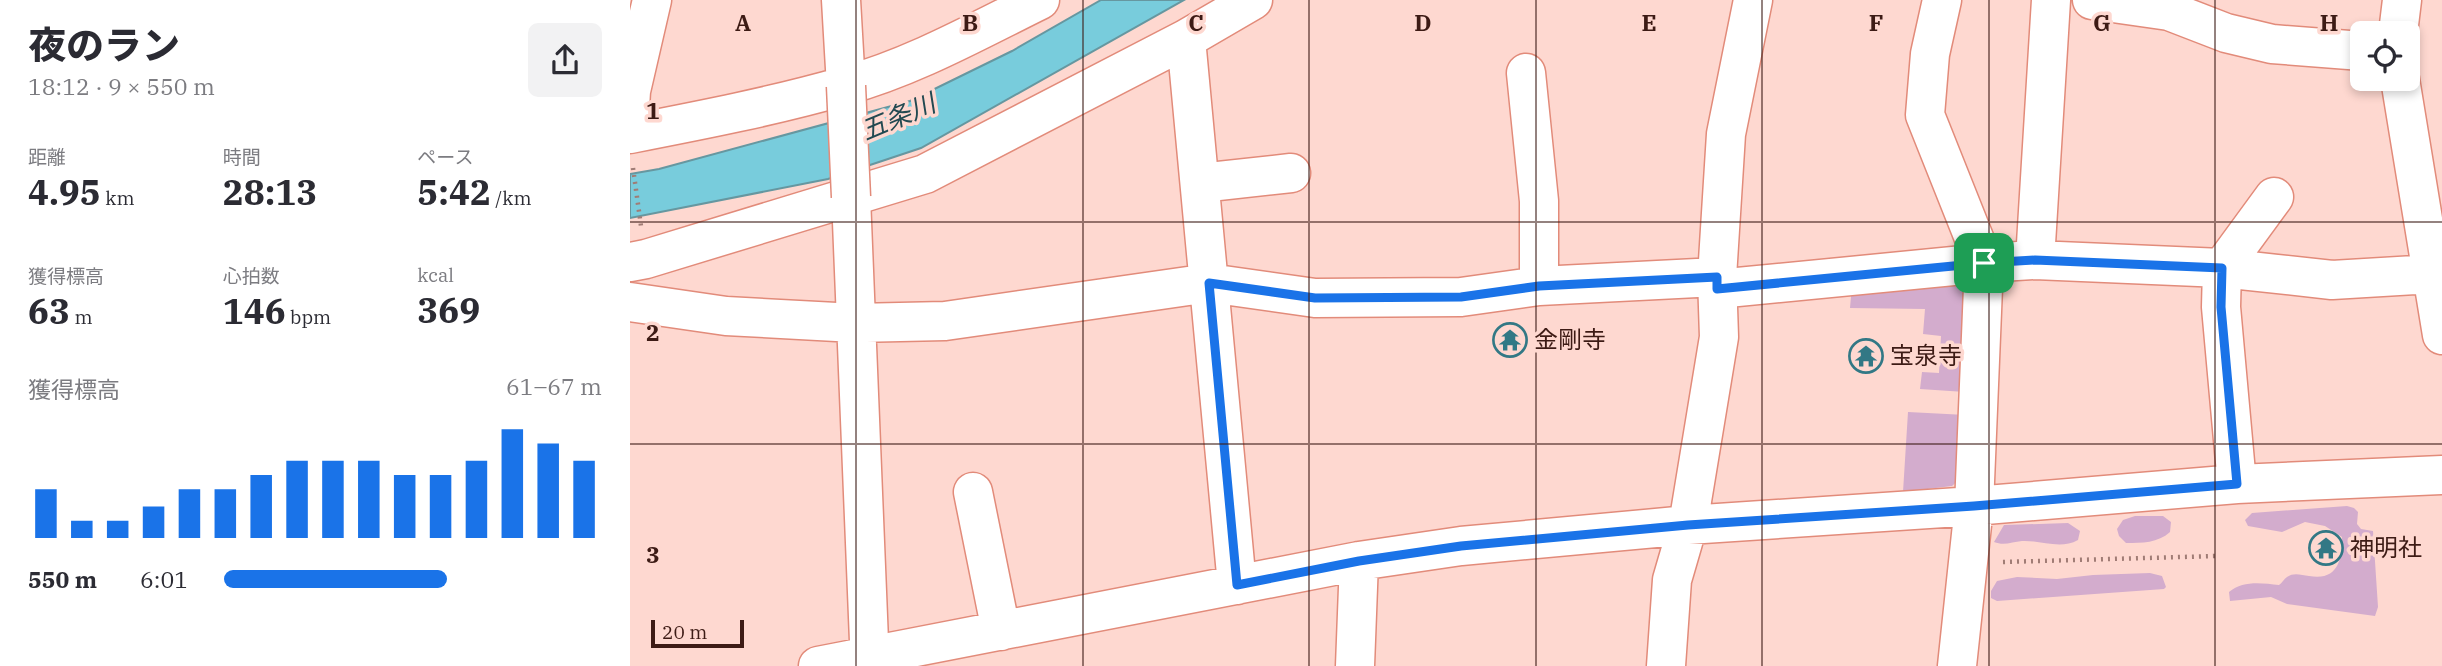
<!DOCTYPE html>
<html lang="ja">
<meta charset="utf-8">
<style>
body{margin:0;font-family:"IBM Plex Serif","Noto Sans JP",serif;background:#f2f2f3;color:#2b2b33;height:100vh;display:flex;flex-direction:column;font-size:26px;white-space:nowrap}
*{box-sizing:border-box;margin:0}
p{font-size:23px;color:#7c7c81}
.icon{flex:none;width:38px;height:38px;fill:none;stroke:currentColor;stroke-width:2;stroke-linecap:round;stroke-linejoin:round}
.map{position:relative;flex:1;overflow:hidden}
.details{display:flex;flex-direction:column;background:#fff;width:630px}
.details>*{flex:none}
.tools{position:absolute;left:1720px;top:21px;display:grid;gap:14px}
.tools a{display:grid;place-items:center;width:70px;height:70px;border-radius:10px;background:#fff;box-shadow:0 4px 10px #0003;font-size:35px}
.scale{position:absolute;left:21px;bottom:18px;width:93px;box-sizing:border-box;padding-left:7px;border:4px solid #3d1b15;border-top:0;font-size:19px;line-height:24px;white-space:nowrap;color:#3d1b15;-webkit-text-stroke:5px #fed8d0;paint-order:stroke}
.pin{position:absolute;display:grid;place-items:center;width:60px;height:60px;color:#fff;margin:-30px;border-radius:14px;box-shadow:0 4px 10px #0006}
.round{display:grid;place-items:center;flex:none;width:74px;height:74px;border-radius:10px;background:#f2f2f3}
.head{display:flex;align-items:center;justify-content:space-between;height:119px;padding:0 28px}
h1{font-size:38px;font-weight:800;line-height:52px}
.stats{display:grid;grid-template-columns:repeat(3,1fr);gap:10px;height:119px;padding:7px 28px}
.stats div{display:grid;align-content:center}
.stats b{font-size:35px;font-weight:800}
.stats small{font-size:19px;font-weight:400}
.stats p{font-size:19px}
.chart{height:196px;padding:14px 28px}
.chart p{display:flex;justify-content:space-between}
.chart svg{width:100%;height:126px;margin-top:7px;stroke:#1a73e8;stroke-width:6}
ul{padding:0 28px;list-style:none;font-size:23px}
li{display:grid;grid-template-columns:112px 84px 1fr;align-items:center;height:52px}
li i{height:18px;border-radius:9px;background:#1a73e8}
main{display:flex;flex:1;min-height:0}
.map>svg:first-child{display:block}
.green{fill:#d3accd}
.water{fill:#78ccdc;stroke:#6697a0;stroke-width:2}
.lines{fill:none;stroke-linecap:round;stroke-linejoin:round}
.minor-casing{stroke:#e28b7a;stroke-width:41}
.path{stroke:#a07c75;stroke-width:4.5;stroke-dasharray:2 5;stroke-linecap:butt}
.minor{stroke:#fff;stroke-width:38}
.minor-bridge-casing{stroke:#e28b7a;stroke-width:41;stroke-linecap:butt}
.minor-bridge{stroke:#fff;stroke-width:38}
.route-casing{stroke:#fff;stroke-width:14}
.route{stroke:#1a73e8;stroke-width:9}
.grid{fill:none;stroke:#3d1b15;stroke-width:2;stroke-opacity:0.55}
.labels{text-anchor:middle;stroke-width:7;stroke-linejoin:round;paint-order:stroke}
.poi-label{font-size:24px;fill:#3d1b15;stroke:#fed8d0;text-anchor:start}
.water-label{font-size:26px;font-style:italic;fill:#224951;stroke:#fed8d0}
.grid-label{font-size:23px;text-anchor:middle;font-weight:bold;fill:#3d1b15;stroke:#fed8d0;stroke-width:7;stroke-linejoin:round;paint-order:stroke}
</style>
<main>
<section class="details">
<div class="head"><div><h1>夜のラン</h1><p>18:12 · 9 × 550 m</p></div><a class="round"><svg class="icon" aria-label="share" viewBox="0 0 24 24"><path d="M12 15V3M7 8l5-5 5 5M5 13v7h14v-7"/></svg></a></div>
<div class="stats">
<div><p>距離</p><b>4.95<small> km</small></b></div>
<div><p>時間</p><b>28:13</b></div>
<div><p>ペース</p><b>5:42<small> /km</small></b></div>
</div>
<div class="stats">
<div><p>獲得標高</p><b>63<small> m</small></b></div>
<div><p>心拍数</p><b>146<small> bpm</small></b></div>
<div><p>kcal</p><b>369</b></div>
</div>
<div class="chart"><p><span>獲得標高</span>61–67 m</p>
<svg viewBox="0 0 160 44" preserveAspectRatio="none"><path d="M5 44V27M15 44V38M25 44V38M35 44V33M45 44V27M55 44V27M65 44V22M75 44V17M85 44V17M95 44V17M105 44V22M115 44V22M125 44V17M135 44V6M145 44V11M155 44V17"/></svg>
</div>
<ul>
<li><b>550 m</b>6:01<i style="width:59%"></i></li>
</ul>
</section>
<div class="map">
<svg width="1812" height="666" viewBox="0 0 1812 666">
<rect width="100%" height="100%" fill="#fed8d0"/>
<path class="green" d="M1335,275V392L1290,389L1292,372L1309,373L1311,336L1293,334L1295,309L1220,308L1222,285Z
M1278,412L1336,415L1331,478L1322,486L1273,492Z
M1717,506L1724,508L1728,512L1727,524L1731,529L1743,531L1748,607L1745,616L1657,604L1641,597L1600,601L1599,592C1613,580 1632,583 1649,585C1652,583 1654,579 1657,577C1664,572 1671,575 1679,576C1708,581 1712,560 1712,537L1695,526L1675,522L1652,532L1618,526L1615,520L1622,513Z
M1505,516H1533L1541,522L1540,532C1528,543 1512,543 1496,543L1489,536L1487,529L1493,520Z
M1438,523L1450,531L1448,540C1430,550 1411,540 1392,541C1382,542 1374,546 1364,542L1374,525Z
M1520,573L1532,576L1536,587L1534,589L1367,601L1361,598V591L1367,581L1387,577L1427,579L1463,575Z"/>
<path class="water" d="M471,0H554L291,148L198,179L0,218V174L29,169L280,101L382,51Z"/>
<g class="lines">
<g class="minor-casing">
<path id="minor" d="M211,0L216,86
M1312,0L1300,54L1295,115L1354,263L1344,506L1327,666
M1462,0L1539,11L1596,33L1642,44L1732,51
M1768,33L1772,0
M556,39L607,585
M896,73L909,201V286
M1770,79L1812,335
M0,108L1,91L22,0
M0,134C72,120 144,106 214,86C283,67 347,31 410,0
M570,183L661,173
M221,197L240,666
M1405,260L1421,0
M0,262L16,259L295,174L556,39L623,0
M1087,289L1354,263L1405,260L1592,268L1702,280L1802,274
M0,302L96,316L225,323L315,321L579,283L685,298L831,297L909,286L1087,277
M1607,484L1591,307L1592,268L1644,197
M343,492L371,631
M188,666L729,561L831,546L1058,525L1344,506L1607,484L1812,475
M725,666L729,561
M1036,666L1042,580L1058,525L1089,337L1087,277L1096,134L1123,0"/>
</g>
<path class="path" d="M3,168L11,226
M1373,562L1587,556"/>
<use href="#minor" class="minor"/>
<g class="minor-bridge-casing">
<path id="minor-bridge" d="M216,86L221,197"/>
</g>
<use href="#minor-bridge" class="minor-bridge"/>
</g>
<g class="lines">
<g class="route-casing">
<path id="route" d="M1405,260L1592,268L1591,307L1607,484L1344,506L1058,525L831,546L729,561L607,585L579,283L685,298L831,297L909,286L1087,277V289L1354,263Z"/>
</g>
<use href="#route" class="route"/>
</g>
<path class="grid" d="M226,0V666M453,0V666M679,0V666M906,0V666M1132,0V666M1359,0V666M1585,0V666M0,222H1812M0,444H1812"/>
<defs>
<g id="temple-ring" transform="scale(1.75)"><circle r="9.5" fill="#fed8d0" stroke="#327885" stroke-width="1.5"/><path d="M0-6L5-2H3V0L6.5 2.5H4V6H1.5V3h-3V6H-4V2.5H-6.5L-3 0V-2H-5Z" fill="#327885"/></g>
</defs>
<g fill-rule="evenodd">
<use href="#temple-ring" x="880" y="340"/>
<use href="#temple-ring" x="1236" y="356"/>
<use href="#temple-ring" x="1696" y="548"/>
</g>
<g class="labels">
<g class="poi-label">
<text x="904" y="348">金剛寺</text>
<text x="1260" y="364">宝泉寺</text>
<text x="1720" y="556">神明社</text>
</g>
<g class="water-label">
<text transform="translate(268 117) rotate(-23)" y="9">五条川</text>
</g>
</g>
<g class="grid-label">
<text x="113" y="31">A</text>
<text x="340" y="31">B</text>
<text x="566" y="31">C</text>
<text x="793" y="31">D</text>
<text x="1019" y="31">E</text>
<text x="1246" y="31">F</text>
<text x="1472" y="31">G</text>
<text x="1699" y="31">H</text>
<text x="23" y="119">1</text>
<text x="23" y="341">2</text>
<text x="23" y="563">3</text>
</g>
</svg>
<div class="tools">
<a><svg class="icon" aria-label="locate" viewBox="0 0 24 24"><circle cx="12" cy="12" r="6"/><path d="M12 2v4M12 18v4M2 12h4M18 12h4"/></svg></a>
</div>
<div class="scale">20 m</div>
<div class="pin" style="left:1354px;top:263px;background:#1e9e55"><svg class="icon" aria-label="arrive" viewBox="0 0 24 24"><path d="M6 21V4h12l-3 4 3 4H6"/></svg></div>
</div>
</main>
